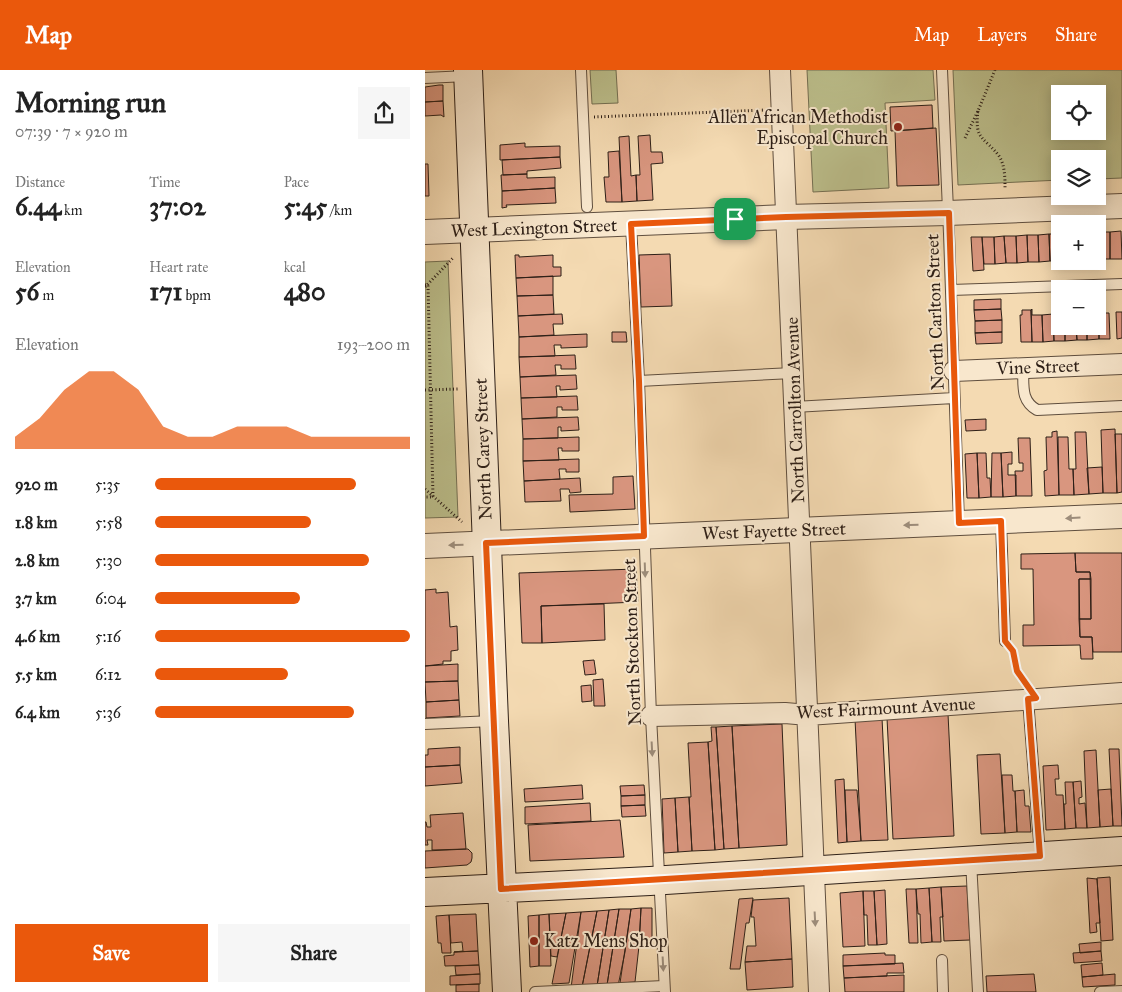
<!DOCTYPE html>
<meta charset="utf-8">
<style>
body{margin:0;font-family:"IM FELL Great Primer",serif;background:#f6f6f6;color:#222;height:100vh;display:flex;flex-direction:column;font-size:19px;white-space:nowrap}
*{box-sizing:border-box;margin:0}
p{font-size:16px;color:#767676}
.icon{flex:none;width:28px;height:28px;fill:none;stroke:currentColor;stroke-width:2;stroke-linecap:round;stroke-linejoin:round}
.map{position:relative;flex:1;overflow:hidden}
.sheet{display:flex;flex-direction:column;background:#fff;width:425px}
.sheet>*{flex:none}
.controls{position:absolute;left:626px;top:15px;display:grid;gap:10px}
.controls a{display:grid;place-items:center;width:55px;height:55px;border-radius:0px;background:#fff;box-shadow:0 2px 12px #0003;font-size:25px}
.pin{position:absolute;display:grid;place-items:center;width:42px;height:42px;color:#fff;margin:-21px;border-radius:10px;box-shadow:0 2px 8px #0006}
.round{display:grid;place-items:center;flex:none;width:52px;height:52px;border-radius:0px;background:#f6f6f6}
.headline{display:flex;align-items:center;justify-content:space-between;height:85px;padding:0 15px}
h1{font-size:28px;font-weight:700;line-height:38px}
.metrics{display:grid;grid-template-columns:repeat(3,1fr);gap:8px;height:85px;padding:5px 15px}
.metrics div{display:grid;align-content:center}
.metrics b{font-size:25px;font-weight:700}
.metrics small{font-size:14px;font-weight:400}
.metrics p{font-size:14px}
.chart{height:140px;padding:10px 15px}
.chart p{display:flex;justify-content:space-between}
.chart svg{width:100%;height:90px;margin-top:5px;fill:#ea580c;opacity:.7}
.action{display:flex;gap:10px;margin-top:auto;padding:10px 15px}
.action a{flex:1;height:58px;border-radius:0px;background:#ea580c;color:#fff;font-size:20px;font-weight:700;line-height:58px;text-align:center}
.action a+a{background:#f6f6f6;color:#222}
ul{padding:0 15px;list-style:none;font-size:16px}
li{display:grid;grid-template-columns:80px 60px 1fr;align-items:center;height:38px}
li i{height:12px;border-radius:6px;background:#ea580c}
header{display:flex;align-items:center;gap:30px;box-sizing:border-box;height:70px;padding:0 25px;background:#ea580c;color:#fff}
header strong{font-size:24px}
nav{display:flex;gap:28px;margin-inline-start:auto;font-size:18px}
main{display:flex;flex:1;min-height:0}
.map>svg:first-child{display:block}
.green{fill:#bcbf8c;stroke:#746f52;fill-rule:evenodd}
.building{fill:#d9967f;stroke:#2d1f17}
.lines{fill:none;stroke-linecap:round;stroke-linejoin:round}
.service-casing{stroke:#5f4e3e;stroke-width:12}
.minor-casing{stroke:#5f4e3e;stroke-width:22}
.tertiary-casing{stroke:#5f4e3e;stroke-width:26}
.secondary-casing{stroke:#2d1f17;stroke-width:30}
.path{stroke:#2d1f17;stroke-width:3;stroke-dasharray:1 2.5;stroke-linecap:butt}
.service{stroke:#f8e7cd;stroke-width:10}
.minor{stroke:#f8e7cd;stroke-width:20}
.tertiary{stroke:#f8e7cd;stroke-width:24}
.secondary{stroke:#f8e7cd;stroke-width:28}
.oneway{fill:#9d8d7b}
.route-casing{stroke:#fff;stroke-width:10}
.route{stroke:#ea580c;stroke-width:6}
.poi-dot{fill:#8f2418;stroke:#f8e7cd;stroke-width:2}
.labels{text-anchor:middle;stroke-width:4;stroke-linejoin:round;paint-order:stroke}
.poi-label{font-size:18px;fill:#2d1f17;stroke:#f8e7cd;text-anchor:end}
.street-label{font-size:18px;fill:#2d1f17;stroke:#f8e7cd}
</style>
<header>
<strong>Map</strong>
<nav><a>Map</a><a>Layers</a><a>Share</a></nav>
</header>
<main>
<section class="sheet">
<div class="headline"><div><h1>Morning run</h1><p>07:39 · 7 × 920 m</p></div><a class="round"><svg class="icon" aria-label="share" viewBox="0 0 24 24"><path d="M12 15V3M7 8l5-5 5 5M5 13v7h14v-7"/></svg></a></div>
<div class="metrics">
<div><p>Distance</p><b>6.44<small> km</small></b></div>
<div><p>Time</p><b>37:02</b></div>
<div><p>Pace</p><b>5:45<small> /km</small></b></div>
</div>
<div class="metrics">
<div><p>Elevation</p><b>56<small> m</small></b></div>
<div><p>Heart rate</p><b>171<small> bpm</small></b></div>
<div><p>kcal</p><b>480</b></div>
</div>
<div class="chart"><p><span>Elevation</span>193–200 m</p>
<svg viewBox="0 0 160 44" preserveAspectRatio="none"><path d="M0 44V38L10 29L20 15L30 6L40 6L50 15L60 33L70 38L80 38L90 33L100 33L110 33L120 38L130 38L140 38L150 38L160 38V44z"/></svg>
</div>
<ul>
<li><b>920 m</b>5:35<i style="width:79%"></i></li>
<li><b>1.8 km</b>5:58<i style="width:61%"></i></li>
<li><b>2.8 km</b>5:30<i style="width:84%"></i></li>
<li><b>3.7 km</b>6:04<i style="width:57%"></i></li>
<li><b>4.6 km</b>5:16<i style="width:100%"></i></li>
<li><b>5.5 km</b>6:12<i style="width:52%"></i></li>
<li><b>6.4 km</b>5:36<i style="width:78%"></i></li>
</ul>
<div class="action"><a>Save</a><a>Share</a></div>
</section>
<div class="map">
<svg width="697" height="922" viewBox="0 0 697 922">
<rect width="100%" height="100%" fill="#f4dab2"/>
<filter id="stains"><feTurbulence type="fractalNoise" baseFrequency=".004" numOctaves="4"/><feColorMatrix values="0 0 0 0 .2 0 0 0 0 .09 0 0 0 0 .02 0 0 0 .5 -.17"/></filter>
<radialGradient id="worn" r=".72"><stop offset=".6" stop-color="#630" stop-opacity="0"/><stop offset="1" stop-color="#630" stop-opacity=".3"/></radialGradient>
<path class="green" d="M165,0H191L193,33L167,34Z
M382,0H508L510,30L460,33L464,118L388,122Z
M528,0H697V108L673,109L672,89H635V110L533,115ZM635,24H672V61H635Z
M23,191L33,447L0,448V192Z"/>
<path class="building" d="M14,15H18V31L0,32V17Z
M18,31L19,47L16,45L0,46V32Z
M507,35L508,58L466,61L465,37Z
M511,58L514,115L472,116L470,61Z
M225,65L226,82H237L238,93L226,94L228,130L212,131L211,105H215L213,66Z
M204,66L206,106L211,105L212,131L197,132L194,67Z
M100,73V77L135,76V87L75,90V75Z
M194,81L197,132H181L179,107H184L183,82Z
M135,87L136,98L102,101V104L78,105L77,90Z
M0,94H3L4,126H0Z
M102,104V108L130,107V118L77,121L76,105Z
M130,118L131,133L81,135L82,137L77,138V121Z
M696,161L697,189H685V162Z
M672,162H674V189H672Z
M674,162H685V189H674Z
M624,164H634L635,191H625Z
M624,164L625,191L614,192L613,165Z
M602,165H613L614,192H603Z
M602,165L603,192L592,193L591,166Z
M579,166L581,193L570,194L569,167Z
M579,166H591L592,193H581Z
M546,167H557L559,200L548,201Z
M557,167H569L570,194H559Z
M245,184L247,236L216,237L214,185Z
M90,185H94V187L128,185V197H136V206L91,208Z
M128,206V225L92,226L91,208Z
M128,225L129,244L93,246L92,226Z
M576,229V239L549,240V230Z
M672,233H674V269L662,270V256H672Z
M576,239L577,250L550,251L549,240Z
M607,239V245H617L618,272H607L606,240Z
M597,240H606L607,272H596L595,245H597Z
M691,242H697V268L692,269Z
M674,243H684L685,269H674Z
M137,244L138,254H128L129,265L94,267L93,246Z
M628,244L629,271L618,272L617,245Z
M628,244H635V256H640V271H629Z
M577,250V262L550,263V251Z
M640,256H651L652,270L640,271Z
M651,256H662V270H652Z
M187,262H201L202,272H187Z
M577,262V273L551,274L550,263Z
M162,264V277L136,278V275H129L130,286L94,287V267Z
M150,285L151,299H136V295H130L131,305L95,307L94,287Z
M151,305L152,319L135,320V316H131L132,327L96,328L95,307Z
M152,326L153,340H137V337H132V347L97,349L96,328Z
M153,347L154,360L136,361V357H133V368L98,369L97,349Z
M561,349V360L541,361L540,350Z
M690,359L692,423H678L676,360Z
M632,361L634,425L620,426L619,401L622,400L621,367H627V362Z
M650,362H661L664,424L649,425L648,399H651Z
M690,364H697V422L692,423Z
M154,367V381H137V378H133L134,390L98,391V369Z
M633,367H643L644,399H648L649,425H634Z
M593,368H605L607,426H591L590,401H598V393H594Z
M587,382V394H583V405H591V426L578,427L576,383Z
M552,383L554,428H542L540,384Z
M552,383H561L562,408H565L566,427L554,428Z
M567,383H576L578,427H566Z
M154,389V402H141V399H134L135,409L99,411L98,391Z
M677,397L678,423L664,424L662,398Z
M208,406L210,439L145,442L144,425L188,424V407Z
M155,408L156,422L145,423L144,419H135L136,431L100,432L99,411Z
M650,483L651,502H665L666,509H654L655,567H667L668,589H656L655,575L598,576V555H609L608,499H596V484Z
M650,483H697V582H668L667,567H655L654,549H666L665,502H651Z
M211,499L213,532L116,536L117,573H97L94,503Z
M654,509H666V549H654Z
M11,519V523L23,522L25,557L32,556L33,580L26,581V591H18V594L0,596V520Z
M179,534L180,570L117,573L116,536Z
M169,590L171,604L160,605L158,591Z
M33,594V611L0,612V596Z
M178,609L180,636H169L168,610Z
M33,611L34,630L1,632L0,612Z
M166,615L167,631L157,632L156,616Z
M34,630L35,646L1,648V632Z
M523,644L529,766L468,769L462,648Z
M457,648L463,770L436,771L430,649Z
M357,654L362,775L314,778L307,656Z
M307,656L314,778L299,779L291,657Z
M286,657H291L299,779L290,780L283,672L287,671Z
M283,672L290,780L267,781L264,727H266L263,673Z
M35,677V695L0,697V685H3V679Z
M684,679H694L697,756H688Z
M671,680L675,757L662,758L659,681Z
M575,684L580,763L556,764L552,685Z
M35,695L37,713L0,716V697Z
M633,695L634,709H630L631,725H638L640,759L621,760L618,696Z
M577,705H587L588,721H590L592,762L580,763Z
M419,709L422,772L413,773L410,710Z
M656,711L657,727L654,728V734L660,733L662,758H651L648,712Z
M640,712H648L651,758L640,759L639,734H641Z
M157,715L158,729L100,732L99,719Z
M219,715L220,725L196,726L195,716Z
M686,719L688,756L675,757L673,720Z
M420,720H432L436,771L422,772Z
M599,720L600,736H604L606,762H592L590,721Z
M220,725V735L196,736V726Z
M264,727L267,781L253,782L250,728Z
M250,728L253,782L239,783L237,729Z
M165,733L166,751L100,754V737Z
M220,735L221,746L197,747L196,736Z
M38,743L41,779L7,780V770H2L3,775H0V752H1L2,757H6L5,745Z
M195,750L199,787L105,791L103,755Z
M43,779L47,783V788L46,792L42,795L0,798V781Z
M685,807L688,870L676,871L672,808Z
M662,808L672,809L675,853H671L672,862L665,863Z
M542,816L545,870L519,871L516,817Z
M516,817L518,847H515L516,872H507L504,818Z
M504,818L507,872L496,873L495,844H493L491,819Z
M481,819H491L493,873H484Z
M460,820L462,874L452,875L449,821Z
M438,821L440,876L418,877L415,823Z
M438,821H449L452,875H443L442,845H439Z
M328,828L324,853H321L315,899H305L314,829Z
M364,828L367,889L320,892L322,876H331L329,847H326L328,830Z
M216,838L214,876L210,912L195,913L206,839Z
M216,838H227V877L214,876Z
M194,839H206L200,882L193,916L182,915Z
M194,839L182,915L172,916L184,840Z
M184,840L172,916L157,917L172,841Z
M172,841L157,917L146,918L156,842Z
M156,842L144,913L127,914L141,843Z
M141,843L132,887L126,886L124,844Z
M51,844L53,881L29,882L38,881L37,872L26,873L24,845Z
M124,844L126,896H114V845Z
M24,845L26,883H17L16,873H13L11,846Z
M114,845V896L105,897L103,846Z
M676,872V881L655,883L654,874Z
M53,881L54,895L20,896L19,886L29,885V882Z
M676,881L677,891L649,893L648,883Z
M460,883V885H470V894L418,896V885Z
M367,889L368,917L322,920L320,892Z
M478,893L479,903H462V906L419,908L418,896Z
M677,893L678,905L657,907L656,895Z
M54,895L55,904L31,905L30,896Z
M55,904V914L25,915V906Z
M609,904L611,922H562L561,906Z
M690,904V915L658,917L657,907Z
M479,905V922H420L419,908Z
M54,914V922H31V915Z"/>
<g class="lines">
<g class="service-casing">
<path id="service" d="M156,0L162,137
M517,0L524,164L534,453
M0,8L42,6
M206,154L214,311L226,646L240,922
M526,220L697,214
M598,298C599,315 595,330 612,340L697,336
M214,311L368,303
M369,337L529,328
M576,451L580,571
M603,629L615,785
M0,654L68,651
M546,791L553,922
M517,890L518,922
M110,922L239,916
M675,922L697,921"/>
</g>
<g class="minor-casing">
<path id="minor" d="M355,0L394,922
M529,301L697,294
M226,646L360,643L383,645L697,623"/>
</g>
<g class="tertiary-casing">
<path id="tertiary" d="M0,162L361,147L523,143L697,136
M0,476L697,446"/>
</g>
<g class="secondary-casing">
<path id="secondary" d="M43,0L69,651L82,922
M0,822L225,811L697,781"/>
</g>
<path class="path" d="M553,41C549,71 560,67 574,86C580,95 580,108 580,118
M169,47L340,40
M540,68L553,41L570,0
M0,215H3L8,427H0
M0,217L28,188
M0,320L33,319
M0,419L37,452
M588,581L592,601L599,612"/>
<use href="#service" class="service"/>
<use href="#minor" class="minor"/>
<use href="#tertiary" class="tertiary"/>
<use href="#secondary" class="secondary"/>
</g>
<defs><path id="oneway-solid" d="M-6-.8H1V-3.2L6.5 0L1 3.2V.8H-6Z" transform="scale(1.25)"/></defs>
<g class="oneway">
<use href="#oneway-solid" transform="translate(648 448) rotate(177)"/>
<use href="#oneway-solid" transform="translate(486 455) rotate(178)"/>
<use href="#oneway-solid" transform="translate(31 475) rotate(178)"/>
<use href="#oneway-solid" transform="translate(220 500) rotate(88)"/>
<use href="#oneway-solid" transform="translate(227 679) rotate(87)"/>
<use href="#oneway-solid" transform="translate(390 849) rotate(87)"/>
<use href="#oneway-solid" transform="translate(238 894) rotate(87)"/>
</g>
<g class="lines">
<g class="route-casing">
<path id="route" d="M524,143L534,453L576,451L580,571L588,581L592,601L611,628L603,629L615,786L76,819L61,473L219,466L214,311L206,154L361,147Z"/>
</g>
<use href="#route" class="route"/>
</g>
<g class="poi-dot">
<circle cx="473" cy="57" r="5"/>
<circle cx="109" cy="871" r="5"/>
</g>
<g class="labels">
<g class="poi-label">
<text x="463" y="53">Allen African Methodist<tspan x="463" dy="21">Episcopal Church</tspan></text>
<text x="119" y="877" text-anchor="start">Katz Mens Shop</text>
</g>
<g class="street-label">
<text transform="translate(109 158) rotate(-2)" y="6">West Lexington Street</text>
<text transform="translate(510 242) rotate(-92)" y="6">North Carlton Street</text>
<text transform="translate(613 297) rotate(-2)" y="6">Vine Street</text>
<text transform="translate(370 340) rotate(-92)" y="6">North Carrollton Avenue</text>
<text transform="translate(58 379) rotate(-92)" y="6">North Carey Street</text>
<text transform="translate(349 461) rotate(-2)" y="6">West Fayette Street</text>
<text transform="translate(207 572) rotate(-92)" y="6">North Stockton Street</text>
<text transform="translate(461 638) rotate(-3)" y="6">West Fairmount Avenue</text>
</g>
</g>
<rect width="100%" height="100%" filter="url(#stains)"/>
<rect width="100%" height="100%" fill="url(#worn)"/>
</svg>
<div class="controls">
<a><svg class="icon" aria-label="locate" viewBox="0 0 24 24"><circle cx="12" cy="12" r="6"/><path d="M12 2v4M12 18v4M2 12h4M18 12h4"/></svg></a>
<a><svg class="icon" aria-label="layers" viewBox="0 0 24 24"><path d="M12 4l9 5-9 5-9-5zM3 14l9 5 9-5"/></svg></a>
<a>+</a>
<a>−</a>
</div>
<div class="pin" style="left:310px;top:149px;background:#1e9e55"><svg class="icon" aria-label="arrive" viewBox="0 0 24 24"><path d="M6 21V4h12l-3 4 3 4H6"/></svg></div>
</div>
</main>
